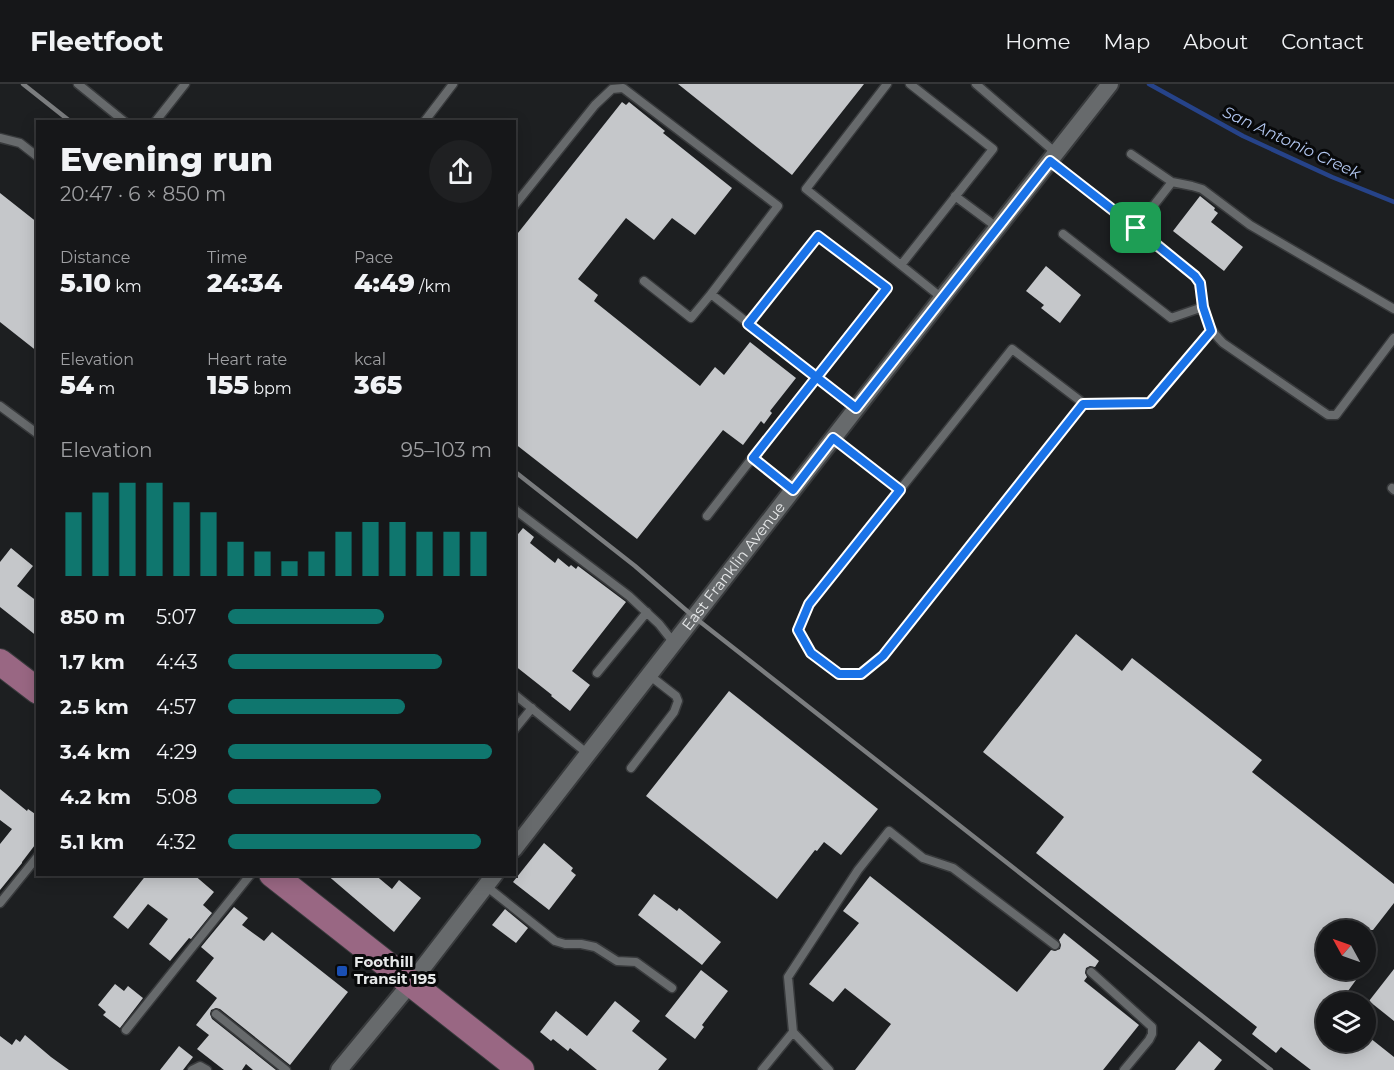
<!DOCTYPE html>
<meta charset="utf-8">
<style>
body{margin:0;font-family:Montserrat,sans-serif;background:#1f2022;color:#f1f3f6;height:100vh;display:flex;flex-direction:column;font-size:22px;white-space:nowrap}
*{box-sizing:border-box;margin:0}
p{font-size:20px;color:#9e9fa2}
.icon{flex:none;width:33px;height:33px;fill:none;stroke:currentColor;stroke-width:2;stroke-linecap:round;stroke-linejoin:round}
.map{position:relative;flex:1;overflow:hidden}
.side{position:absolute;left:36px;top:36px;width:480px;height:756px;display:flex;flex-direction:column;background:#161719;border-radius:0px;box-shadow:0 3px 15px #0003,0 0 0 2px #353638}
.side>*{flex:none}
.needle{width:39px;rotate:310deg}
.tools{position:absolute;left:1316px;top:836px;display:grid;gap:12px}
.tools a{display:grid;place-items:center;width:60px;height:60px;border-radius:50%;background:#161719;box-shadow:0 3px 15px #0003,0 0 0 2px #353638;font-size:30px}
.pin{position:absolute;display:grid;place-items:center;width:51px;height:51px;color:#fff;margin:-26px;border-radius:12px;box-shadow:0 3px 9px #0006}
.round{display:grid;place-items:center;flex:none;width:63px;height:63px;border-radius:32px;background:#1f2022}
.summary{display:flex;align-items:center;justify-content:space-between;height:102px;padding:0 24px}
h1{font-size:33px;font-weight:800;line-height:45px}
.stats{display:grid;grid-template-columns:repeat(3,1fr);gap:9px;height:102px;padding:6px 24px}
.stats div{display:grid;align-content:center}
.stats b{font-size:26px;font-weight:800}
.stats small{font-size:16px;font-weight:400}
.stats p{font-size:16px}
.chart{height:168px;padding:12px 24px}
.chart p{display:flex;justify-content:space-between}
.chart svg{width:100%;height:108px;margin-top:6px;stroke:#0f766e;stroke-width:6}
ul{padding:0 24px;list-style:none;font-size:20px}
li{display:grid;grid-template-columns:96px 72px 1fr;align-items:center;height:45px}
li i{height:15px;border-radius:8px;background:#0f766e}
header{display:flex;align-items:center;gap:36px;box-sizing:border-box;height:84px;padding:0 30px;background:#161719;border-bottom:2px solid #353638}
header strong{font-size:28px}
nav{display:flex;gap:33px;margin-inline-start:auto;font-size:21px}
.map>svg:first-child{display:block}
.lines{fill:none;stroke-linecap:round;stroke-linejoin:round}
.stream{stroke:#264389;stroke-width:4.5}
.building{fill:#c5c7ca}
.service-casing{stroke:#383a3c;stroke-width:11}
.minor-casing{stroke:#383a3c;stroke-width:20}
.primary-casing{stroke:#383a3c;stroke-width:28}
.service{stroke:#676a6c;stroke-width:8}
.minor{stroke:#676a6c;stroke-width:16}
.primary{stroke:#996783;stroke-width:26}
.rail{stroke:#7b7d7f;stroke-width:4.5}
.route-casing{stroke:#fff;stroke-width:12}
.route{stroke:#1a73e8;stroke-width:8}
.transit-dot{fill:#1a4fb4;stroke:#08090a;stroke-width:2}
.labels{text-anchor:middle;stroke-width:6;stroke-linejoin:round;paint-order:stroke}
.street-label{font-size:15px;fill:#e6e8e9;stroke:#08090a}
.poi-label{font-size:15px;font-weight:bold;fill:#e6e8e9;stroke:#08090a;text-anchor:start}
.water-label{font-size:16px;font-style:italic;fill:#b2c6ef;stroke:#08090a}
</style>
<header>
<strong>Fleetfoot</strong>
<nav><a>Home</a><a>Map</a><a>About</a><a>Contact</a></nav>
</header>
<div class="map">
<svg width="1394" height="986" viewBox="0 0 1394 986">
<rect width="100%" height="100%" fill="#1d1f21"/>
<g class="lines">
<path class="stream" d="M1149,0L1243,52L1332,93L1394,118"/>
</g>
<path class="building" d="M678,0H864L792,91Z
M622,18L626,21L629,18L665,47L663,49L732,104L695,151L672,134L654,156L626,134L578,195L598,211L594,217L700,302L715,283L724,291L750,258L796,294L770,327L772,329L764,340L761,337L743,361L723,346L637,455L514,359V154Z
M0,109L38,139V268L0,238Z
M1200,112L1215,124L1214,126L1218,129L1211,138L1243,163L1224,187L1173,147Z
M1046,182L1081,211L1060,239L1041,224L1044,221L1026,207Z
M523,444L534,453L530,459L555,479L558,474L569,483L571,481L576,485L578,482L626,518L572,587L590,601L570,627L551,612L552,611L514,581V455Z
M11,464L33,482L17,502L38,518V553L0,523V478Z
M1076,550L1122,587L1132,574L1262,676L1252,688L1394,800V819L1373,846H1326V885H1364L1340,918H1326V957H1365V950L1394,973V986H1311L1281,963L1276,969L1252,950L1257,943L1036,769L1064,733L983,668Z
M729,607L878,725L841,771L824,758L817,767L815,766L777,815L646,712Z
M0,705L27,727L28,725L38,732V757L22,778V779L0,806V760L12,745L0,736Z
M544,759L573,784L571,787L576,791L549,826L513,798Z
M147,790H193L214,808L203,821L212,829L191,855L189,854L170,877L149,860L168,835L148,820L128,845L113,833Z
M326,790H374L392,805L399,796L421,814L394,848Z
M870,792L1017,908L1051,866L1055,867L1060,865L1061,861L1059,856L1064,849L1099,877L1095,883L1090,882L1086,884L1085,889L1087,893L1084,897L1139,941L1103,986H855L891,940L845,904L833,918L809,900L859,839L843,827Z
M654,810L677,827L679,824L721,858L702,881L638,831Z
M234,823L248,834L242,841L264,857L272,848L348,908L290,981L220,925L216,924L211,926L210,930L212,935L276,986H253L246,980L242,986H224L197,965L209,951L196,941L217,914L196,897L214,874L201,863Z
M505,825L528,844L516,859L492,841Z
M1394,885V937L1369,917Z
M701,886L728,907L702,941L704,943L695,955L665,932Z
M115,900L124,907L128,902L143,914L120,944L103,931L106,928L98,921Z
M615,917L640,937L632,947L667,975L658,986H597L570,964L568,967L553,955L551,957L540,948L556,927L587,952Z
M25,951L51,973L69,986H0V952L12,961L16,955L20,958Z
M1199,957L1222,976L1214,986H1175Z
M179,962L193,973L183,986H160Z"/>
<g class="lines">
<g class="service-casing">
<path id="service" d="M78,0L125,38
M887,0L806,105L942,214
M976,0L1056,69
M155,38L185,0
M424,38L453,0
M0,54L20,59L38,73
M1131,70L1172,98L1192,102L1202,105L1250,141L1394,225
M1050,77L1195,192C1202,202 1200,208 1202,220C1205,237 1211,247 1223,259L1328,331H1336L1394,254
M955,112L998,144
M514,122L595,21L612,5L623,4L778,122L711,210
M1136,144L1172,98
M1063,150L1171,234L1203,223
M901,181L993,65L910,0
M644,197L691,234L711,210L856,324
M749,240L818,152L887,204L753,373L793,406
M1083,319L883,572L861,590H839L811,569L798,546L809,520L1012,265L1083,319H1150L1211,247
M0,322L38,350
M833,354L900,406
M1392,404L1394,406
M514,425L629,512L659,540L674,559
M707,432L753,373
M597,589L647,528
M514,610L588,670
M514,646L532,624
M631,684L674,628L678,617L676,612L649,591
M486,802L555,857L565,860H581L595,863L617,877L636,878L672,904
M0,819L38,772
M1091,888L1152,943V950L1149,956L1124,986
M216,930L286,986
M126,946L251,790
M793,948L829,986
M192,986L200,982L207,986
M762,986L793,948L788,893L858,786L889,747L923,774L953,784L1055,861"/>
</g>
<g class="minor-casing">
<g id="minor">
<path id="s1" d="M514,765L942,214L1110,0"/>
<path d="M339,986L411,899L495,790"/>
</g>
</g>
<g class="primary-casing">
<path id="primary" d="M0,578L38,607
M272,790L521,986"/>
</g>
<use href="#service" class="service"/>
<use href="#minor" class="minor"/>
<use href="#primary" class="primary"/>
<path class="rail" d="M23,0L71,38
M514,387L635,482L694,533L1271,986"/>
</g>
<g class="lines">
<g class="route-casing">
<path id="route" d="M1136,144L1050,77L856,324L748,240L818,152L887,204L753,374L793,406L833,354L900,406L809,520L798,546L811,569L839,590H861L883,572L1083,320L1150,319L1211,247L1203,223L1200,199L1195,192L1136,144"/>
</g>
<use href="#route" class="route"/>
</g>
<rect class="transit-dot" x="336" y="881" width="12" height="12" rx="3"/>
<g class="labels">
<g class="street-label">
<text dy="5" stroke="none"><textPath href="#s1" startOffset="358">East Franklin Avenue</textPath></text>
</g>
<g class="poi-label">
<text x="354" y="883">Foothill<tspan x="354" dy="17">Transit 195</tspan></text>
</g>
<g class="water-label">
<text transform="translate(1292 58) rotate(25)" y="6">San Antonio Creek</text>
</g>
</g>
</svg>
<div class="tools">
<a><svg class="needle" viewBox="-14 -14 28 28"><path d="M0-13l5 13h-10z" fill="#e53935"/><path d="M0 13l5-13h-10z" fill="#9e9fa2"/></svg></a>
<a><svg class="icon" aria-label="layers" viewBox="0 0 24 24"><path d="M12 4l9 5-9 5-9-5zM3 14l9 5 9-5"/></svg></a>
</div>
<div class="pin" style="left:1136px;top:144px;background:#1e9e55"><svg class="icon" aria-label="arrive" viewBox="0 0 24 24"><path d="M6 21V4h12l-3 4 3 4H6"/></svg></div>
<section class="side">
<div class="summary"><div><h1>Evening run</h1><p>20:47 · 6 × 850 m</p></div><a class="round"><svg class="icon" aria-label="share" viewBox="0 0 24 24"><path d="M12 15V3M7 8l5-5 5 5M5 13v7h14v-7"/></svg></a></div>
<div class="stats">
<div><p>Distance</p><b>5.10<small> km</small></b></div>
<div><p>Time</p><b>24:34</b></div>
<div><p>Pace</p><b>4:49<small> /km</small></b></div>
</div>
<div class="stats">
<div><p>Elevation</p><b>54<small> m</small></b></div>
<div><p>Heart rate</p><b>155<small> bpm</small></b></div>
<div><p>kcal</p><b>365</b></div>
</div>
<div class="chart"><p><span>Elevation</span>95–103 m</p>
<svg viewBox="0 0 160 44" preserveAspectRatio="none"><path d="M5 44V18M15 44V10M25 44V6M35 44V6M45 44V14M55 44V18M65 44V30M75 44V34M85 44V38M95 44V34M105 44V26M115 44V22M125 44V22M135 44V26M145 44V26M155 44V26"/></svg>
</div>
<ul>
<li><b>850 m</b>5:07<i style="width:59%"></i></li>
<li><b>1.7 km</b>4:43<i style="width:81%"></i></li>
<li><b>2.5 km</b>4:57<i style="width:67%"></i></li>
<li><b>3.4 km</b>4:29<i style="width:100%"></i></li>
<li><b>4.2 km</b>5:08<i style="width:58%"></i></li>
<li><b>5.1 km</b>4:32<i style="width:96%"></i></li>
</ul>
</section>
</div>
